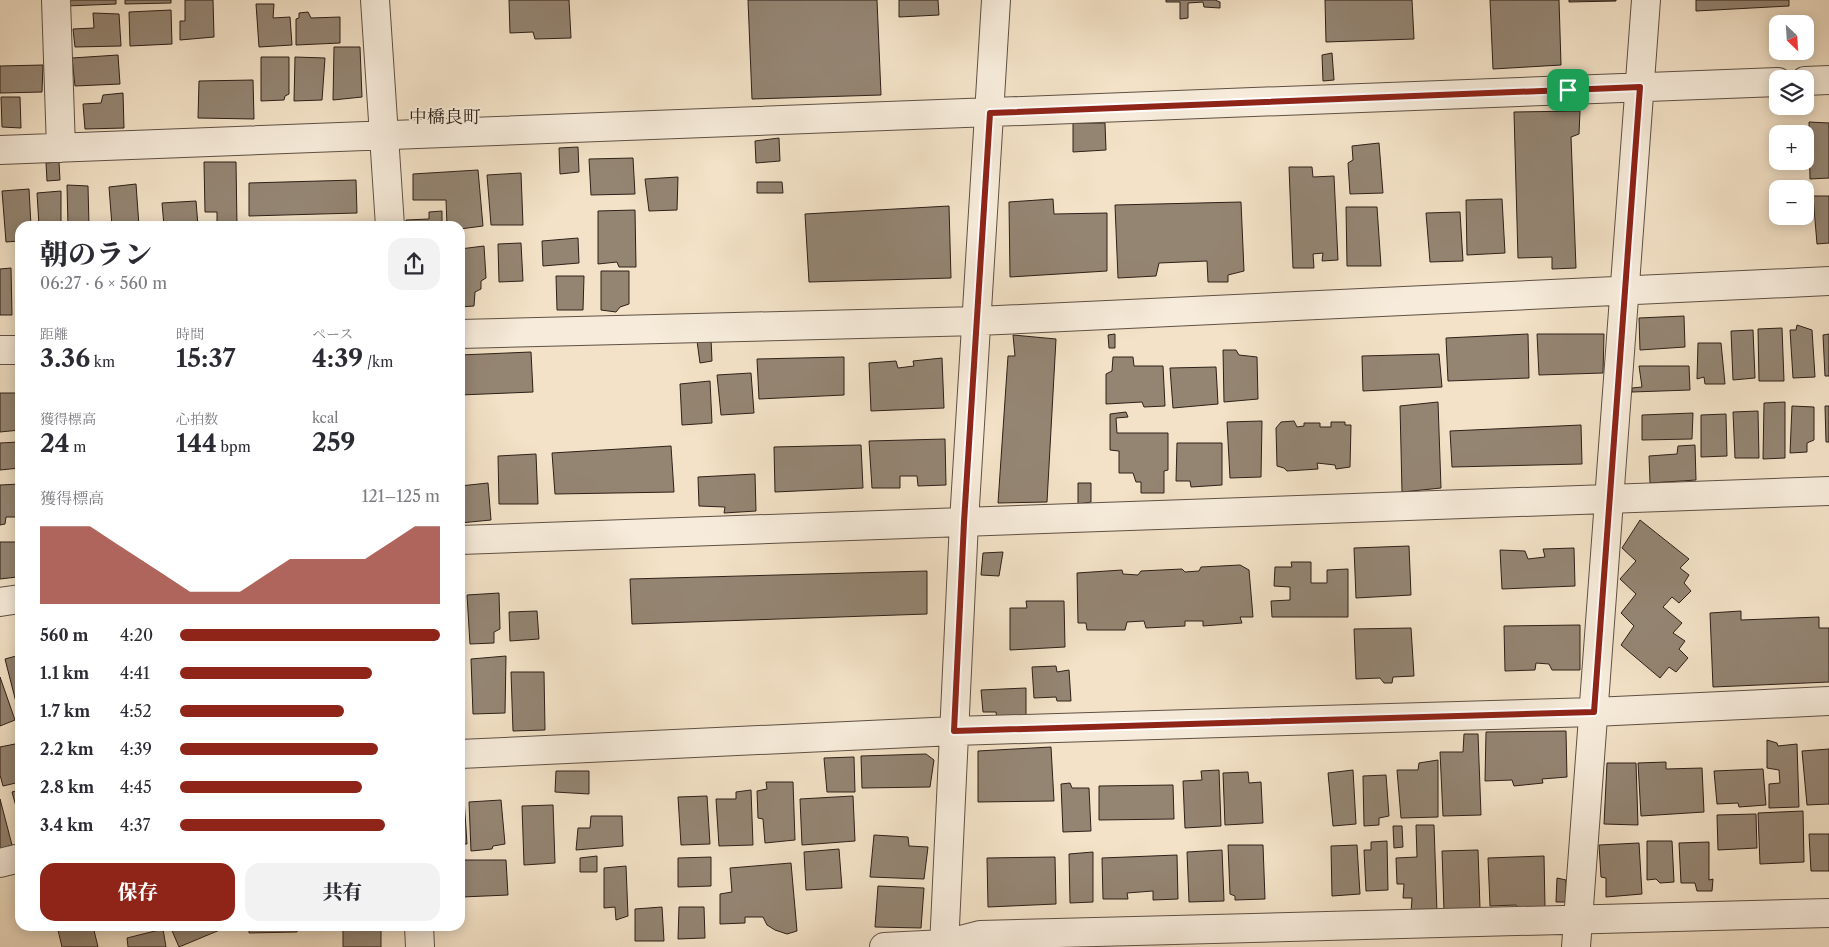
<!DOCTYPE html>
<html lang="ja">
<meta charset="utf-8">
<style>
body{margin:0;font-family:"Libre Caslon Text","Noto Serif JP",serif;background:#f2f2f3;color:#2b2b33;height:100vh;display:flex;flex-direction:column;font-size:19px;white-space:nowrap}
*{box-sizing:border-box;margin:0}
p{font-size:16px;color:#7c7c81}
.icon{flex:none;width:28px;height:28px;fill:none;stroke:currentColor;stroke-width:2;stroke-linecap:round;stroke-linejoin:round}
.map{position:relative;flex:1;overflow:hidden}
.sheet{position:absolute;left:15px;top:221px;width:450px;height:710px;display:flex;flex-direction:column;background:#fff;border-radius:15px;box-shadow:0 2px 12px #0003}
.sheet>*{flex:none}
.needle{width:32px;rotate:155deg}
.controls{position:absolute;left:1769px;top:15px;display:grid;gap:10px}
.controls a{display:grid;place-items:center;width:45px;height:45px;border-radius:10px;background:#fff;box-shadow:0 2px 12px #0003;font-size:25px}
.pin{position:absolute;display:grid;place-items:center;width:42px;height:42px;color:#fff;margin:-21px;border-radius:10px;box-shadow:0 2px 8px #0006}
.round{display:grid;place-items:center;flex:none;width:52px;height:52px;border-radius:15px;background:#f2f2f3}
.overview{display:flex;align-items:center;justify-content:space-between;height:85px;padding:0 25px}
h1{font-size:28px;font-weight:800;line-height:38px}
.stats{display:grid;grid-template-columns:repeat(3,1fr);gap:8px;height:85px;padding:5px 25px}
.stats div{display:grid;align-content:center}
.stats b{font-size:25px;font-weight:800}
.stats small{font-size:14px;font-weight:400}
.stats p{font-size:14px}
.chart{height:140px;padding:10px 25px}
.chart p{display:flex;justify-content:space-between}
.chart svg{width:100%;height:90px;margin-top:5px;fill:#8f2418;opacity:.7}
.primary-button{display:flex;gap:10px;margin-top:auto;padding:10px 25px}
.primary-button a{flex:1;height:58px;border-radius:15px;background:#8f2418;color:#fff;font-size:20px;font-weight:800;line-height:58px;text-align:center}
.primary-button a+a{background:#f2f2f3;color:#2b2b33}
ul{padding:0 25px;list-style:none;font-size:16px}
li{display:grid;grid-template-columns:80px 60px 1fr;align-items:center;height:38px}
li i{height:12px;border-radius:6px;background:#8f2418}
.map>svg:first-child{display:block}
.building{fill:#948573;stroke:#2e2018}
.lines{fill:none;stroke-linecap:round;stroke-linejoin:round}
.minor-casing{stroke:#5f5044;stroke-width:30}
.minor{stroke:#f7ecdb;stroke-width:28}
.route-casing{stroke:#fff;stroke-width:10}
.route{stroke:#8f2418;stroke-width:6}
.labels{text-anchor:middle;stroke-width:4;stroke-linejoin:round;paint-order:stroke}
.quarter-label{font-size:18px;fill:#2e2018;stroke:#f7ecdb}
</style>
<div class="map">
<svg width="1829" height="947" viewBox="0 0 1829 947">
<rect width="100%" height="100%" fill="#f3e2c7"/>
<filter id="stains"><feTurbulence type="fractalNoise" baseFrequency=".004" numOctaves="4"/><feColorMatrix values="0 0 0 0 .2 0 0 0 0 .09 0 0 0 0 .02 0 0 0 .5 -.17"/></filter>
<radialGradient id="worn" r=".72"><stop offset=".6" stop-color="#630" stop-opacity="0"/><stop offset="1" stop-color="#630" stop-opacity=".3"/></radialGradient>
<path class="building" d="M66,0H116V4L66,6Z
M125,0H171V3L125,4Z
M185,0H213L214,37L180,40V21H185Z
M509,0H569L571,38L535,39L533,32L510,33Z
M748,0H877L881,95L752,99Z
M899,0H938L939,15L899,17Z
M1166,0H1215L1220,2V8L1204,7L1203,2L1188,3V18L1180,19V2H1166Z
M1325,0H1412L1414,39L1326,42Z
M1490,0H1559L1561,65L1493,69Z
M1569,0H1616V1L1569,2Z
M1696,0H1789V6L1696,11Z
M256,4H274L273,18L290,17L292,45L259,47Z
M171,10L172,44L130,46L129,12Z
M308,12L311,18L340,17V43L296,45V19L299,18V13Z
M93,13L119,14L121,46L75,47L73,29L94,28Z
M334,47H360L362,97L333,100Z
M1332,53L1334,80L1323,81L1322,55Z
M118,55L120,84L75,86L72,58Z
M261,57H289V94L285,96L284,100L261,101Z
M295,57L325,58L322,100L294,101Z
M43,65L42,92L0,93V66Z
M253,80L254,119L198,118L199,81Z
M123,93L124,128L85,129L83,104L101,103L103,95Z
M1,97H20L21,128L2,127Z
M1580,111L1579,134L1571,137L1576,268L1552,269V257L1518,258L1514,112Z
M1809,122L1829,123V178L1810,179Z
M1073,123H1105L1106,150L1073,152Z
M779,138L780,161L756,163L755,141Z
M1379,143L1383,193L1350,194L1348,163L1353,160L1352,146Z
M578,147L579,172L560,174L559,148Z
M633,158L635,194L591,195L589,159Z
M59,162L60,180L47,181L46,163Z
M204,162H236L237,226H217V212H205Z
M1289,167H1312L1313,177L1334,176L1338,260L1322,261L1323,253L1313,254L1314,268H1293Z
M478,170L483,226L460,229V226H447L446,200H413V174Z
M521,173L523,225H491L487,175Z
M678,177L677,210L649,211L645,179Z
M356,180L357,213L249,216V183Z
M757,182H782L783,193H757Z
M136,184L139,226H112L109,187Z
M67,185L88,186L89,226H68Z
M29,189L31,226H20V241L6,242L2,191Z
M61,191V226H39L37,193Z
M1813,196H1829V243L1817,244Z
M1053,199L1054,214L1107,213V271L1010,277L1009,202Z
M1502,199L1505,253L1467,255L1466,200Z
M196,201L198,226H164L162,203Z
M1241,202L1244,271L1228,275V282H1208L1207,261L1159,263L1156,276L1118,278L1115,205Z
M949,206L951,278L809,282L805,214Z
M1346,207H1377L1381,266H1347Z
M635,210L636,267H619L617,262L598,264V211Z
M442,211V226H406V220L429,219V212Z
M1460,212L1463,261L1430,262L1426,213Z
M578,238L579,263L543,266L542,241Z
M521,243L523,281L499,282L498,244Z
M484,246L486,278L481,281V289L475,292L474,306L460,307V249Z
M11,268L12,315H0V269Z
M17,270H20V310H18Z
M601,271H629V304L620,307L616,312L601,310Z
M556,276H584L583,310H557Z
M1684,316L1685,347L1640,350L1639,318Z
M1797,325L1812,330L1815,377L1793,378L1790,330H1796Z
M1782,328L1784,381H1759L1758,329Z
M1753,330L1755,378L1733,380L1731,331Z
M1115,334V348H1109L1108,335Z
M1528,334L1529,378L1448,381L1446,338Z
M1537,334H1604L1603,373L1539,375Z
M1829,334V376H1825L1823,335Z
M1013,335L1056,339L1047,502L998,503L1008,356H1015Z
M711,339L712,361L700,363L697,341Z
M1698,343H1721L1725,384H1705L1704,377L1697,379Z
M1223,350H1236L1239,355L1257,357L1258,399L1224,402Z
M531,352L533,392L460,395V355Z
M1439,354L1442,387L1363,391L1362,356Z
M844,357V395L759,399L757,359Z
M1113,357H1133L1134,366H1163L1165,406L1144,407L1142,402L1106,404V374L1112,371Z
M942,358L944,408L871,411L869,363L896,361L898,368L914,366L913,361Z
M1639,366H1689L1690,390L1632,392V388L1642,387Z
M1216,367L1218,404L1173,408L1170,368Z
M751,373L754,413L721,415L717,375Z
M710,381L712,423L682,425L680,384Z
M0,393H19L20,430L0,432Z
M1438,402L1441,488L1402,492L1400,406Z
M1785,402V458L1763,459L1764,403Z
M1792,406L1814,407V440L1807,443V452L1790,453Z
M1825,406H1829V442H1826Z
M1758,411L1759,458H1735L1733,412Z
M1126,412L1128,417L1116,418L1117,433H1168V470L1164,471V493H1141V482H1136L1133,473H1119V451L1110,450V414Z
M1693,413L1692,439L1642,440V415Z
M1726,414L1727,456L1701,457V415Z
M1262,421L1261,477L1230,478L1227,422Z
M1294,421L1297,427L1304,426V423H1320V427H1331V422H1345V425H1351L1350,467L1336,469L1335,465L1317,463L1318,469L1287,471L1284,468L1277,466L1276,428L1281,422Z
M1581,425L1582,464L1452,467L1450,431Z
M945,439L946,485L918,486L917,476H900V488H872L869,441Z
M19,442L20,468L0,470V443Z
M1177,443H1222V485L1191,487L1190,481H1176Z
M861,445L863,488L775,492L774,447Z
M1695,445L1696,480L1650,483L1649,456L1677,454L1678,446Z
M671,446L674,492L555,494L552,453Z
M536,454L538,504H499L498,456Z
M755,474L756,511L724,513L725,507L699,506L698,477Z
M488,483L491,520L460,523V486Z
M1078,483H1091V502L1078,504Z
M20,484V517H6L5,524L0,525V485Z
M1640,520L1689,559L1680,568L1689,575L1684,583L1691,591L1679,603L1672,597L1663,607L1682,623L1673,633L1685,641L1679,649L1688,658L1676,672L1669,667L1660,678L1621,645L1634,626L1621,613L1636,594L1620,579L1636,561L1622,548Z
M0,542H16L17,577L0,579Z
M1409,546L1411,595L1356,598L1354,548Z
M1574,548L1575,586L1502,589L1500,550L1525,551L1528,559L1545,557L1543,549Z
M1003,552L999,576L981,575L983,553Z
M1291,562H1311V583H1327V570L1348,569V617H1272L1271,601L1290,600V587L1274,586L1275,567H1292Z
M1240,565L1249,570L1253,617H1240L1242,623L1203,626V621H1185V626L1146,628L1144,621L1127,622L1125,630H1087L1086,623H1078L1077,573L1122,570L1123,574L1138,575L1141,571L1182,569L1185,572L1199,571L1201,567Z
M927,571V614L632,624L630,579Z
M460,588H462L464,634H460Z
M499,593L500,629L494,632V643L470,644L467,595Z
M1026,601H1064L1065,647L1010,650V608H1027Z
M537,611L539,639L510,641L509,612Z
M1741,611V620L1819,617V628H1829V682L1713,687L1710,613Z
M1580,625V670H1552L1549,664L1536,663L1535,670L1505,671L1504,626Z
M1411,628L1414,676L1393,677L1392,683H1384L1380,678L1356,679L1354,629Z
M20,655V706H17L5,659Z
M506,656L505,713L473,714L471,659Z
M1056,666L1057,672L1069,670L1071,701H1057L1056,697L1034,698L1032,667Z
M511,672H544L545,730L513,731Z
M0,677L15,720L0,726Z
M460,681L463,735L460,736Z
M1026,688V717L997,719L996,712H983L981,690Z
M1566,731L1567,777L1542,779L1543,783L1514,786L1512,780L1485,781L1486,732Z
M1464,734H1478L1481,815L1443,816L1440,752H1463Z
M1767,740L1777,743L1778,746L1797,744L1799,807L1769,808V784L1780,783L1779,770L1767,768Z
M20,743V782L3,786L0,775V747Z
M1051,747L1054,801L978,802V751Z
M1829,749V804L1807,805L1802,751Z
M926,754L934,760L930,787L862,788L861,756Z
M854,757L855,792H827L824,758Z
M1438,760V817L1401,818L1397,770H1418L1419,763Z
M1666,762V769L1702,768L1704,812L1641,816L1638,763Z
M1607,763H1636L1638,825L1604,824Z
M1763,769L1766,805L1739,807L1738,803L1717,804L1714,771Z
M1219,770L1221,826L1185,828L1183,781L1202,780L1201,771Z
M1353,770L1356,824L1333,826L1328,773Z
M556,771H589V794L555,792Z
M1248,772L1249,783L1261,782L1263,823L1225,825L1223,773Z
M1386,775L1389,816L1379,818V825L1364,826L1363,776Z
M766,782H793L795,840L765,843L763,819L758,818L757,791L767,789Z
M1070,783L1072,788H1089L1091,831L1063,832L1061,784Z
M1173,785L1174,819L1099,820V786Z
M20,790V821L12,792Z
M751,790L753,845L719,846L716,799H736V792Z
M707,796L710,844L681,845L678,797Z
M853,796L855,841L802,845L800,799Z
M460,798H464L467,844H460Z
M0,799L12,845L0,849Z
M501,800L505,844L493,846L492,849L471,851L469,802Z
M553,805L555,863L524,865L522,806Z
M1803,811L1804,862L1760,864L1758,813Z
M1756,814L1757,848L1718,850L1717,815Z
M591,816H622L623,846L576,850L578,828H590Z
M1416,825H1434L1437,912L1411,913L1412,898H1403L1404,884H1397L1396,858L1417,857Z
M1393,826H1402L1403,847L1394,848Z
M1809,834H1829V871H1811Z
M874,835L908,837L909,846L928,847L924,879L870,877Z
M1387,841L1388,890L1366,891L1364,850H1371V842Z
M1647,841H1672L1674,882L1660,883L1656,879L1647,880Z
M1709,842V880L1713,879L1712,891H1697L1695,883H1681L1679,843Z
M1639,843L1642,894L1606,897V878L1601,877L1599,845Z
M1228,845H1263L1265,899L1235,900V896L1230,894Z
M1357,845L1360,894L1332,896L1331,846Z
M839,849L842,888L806,890L804,852Z
M1222,850L1224,901L1189,902L1187,852Z
M1478,850L1480,908L1444,911L1442,851Z
M1093,852V902L1070,903L1069,854Z
M1177,855L1178,899L1153,900V891L1127,893L1128,899H1103L1102,858Z
M597,856V872H580V858Z
M1544,856L1545,907L1519,910L1516,905L1490,906L1488,858Z
M711,857V886L678,887V858Z
M1055,857L1056,904L988,907L987,858Z
M461,860H506L508,895L462,897Z
M791,863L797,931L787,934L775,930L767,925L763,917H745V923L720,924V894L732,892L730,868Z
M626,866L628,916L616,920L615,907L604,908V868Z
M1557,878L1566,880V902H1556Z
M878,886L924,888L921,928L875,927Z
M662,907L664,941H635V909Z
M679,907H704L705,938L678,939Z
M57,926H93L98,947H62Z
M170,926H227V927L179,947Z
M249,926H297V932L249,933Z
M343,926H381V947H343Z
M163,929L166,947H128L127,938Z"/>
<g class="lines">
<g class="minor-casing">
<path id="minor" d="M56,0L61,148
M375,0L390,226
M1805,81L1829,80
M0,150L1778,82
M460,334L978,321L1829,281
M0,350H20
M460,540L1829,491
M0,602L20,599
M460,754L954,731L1594,712L1829,701
M0,863L20,858
M419,926L420,947
M884,947L945,944L980,935L1829,913
M944,947L964,522L996,0
M1576,947L1646,0"/>
</g>
<use href="#minor" class="minor"/>
</g>
<g class="lines">
<g class="route-casing">
<path id="route" d="M1640,87L1594,712L954,731L964,522L990,113Z"/>
</g>
<use href="#route" class="route"/>
</g>
<g class="labels">
<g class="quarter-label">
<text x="445" y="123">中橋良町</text>
</g>
</g>
<rect width="100%" height="100%" filter="url(#stains)"/>
<rect width="100%" height="100%" fill="url(#worn)"/>
</svg>
<div class="controls">
<a><svg class="needle" viewBox="-14 -14 28 28"><path d="M0-13l5 13h-10z" fill="#e53935"/><path d="M0 13l5-13h-10z" fill="#7c7c81"/></svg></a>
<a><svg class="icon" aria-label="layers" viewBox="0 0 24 24"><path d="M12 4l9 5-9 5-9-5zM3 14l9 5 9-5"/></svg></a>
<a>+</a>
<a>−</a>
</div>
<div class="pin" style="left:1568px;top:90px;background:#1e9e55"><svg class="icon" aria-label="arrive" viewBox="0 0 24 24"><path d="M6 21V4h12l-3 4 3 4H6"/></svg></div>
<section class="sheet">
<div class="overview"><div><h1>朝のラン</h1><p>06:27 · 6 × 560 m</p></div><a class="round"><svg class="icon" aria-label="share" viewBox="0 0 24 24"><path d="M12 15V3M7 8l5-5 5 5M5 13v7h14v-7"/></svg></a></div>
<div class="stats">
<div><p>距離</p><b>3.36<small> km</small></b></div>
<div><p>時間</p><b>15:37</b></div>
<div><p>ペース</p><b>4:39<small> /km</small></b></div>
</div>
<div class="stats">
<div><p>獲得標高</p><b>24<small> m</small></b></div>
<div><p>心拍数</p><b>144<small> bpm</small></b></div>
<div><p>kcal</p><b>259</b></div>
</div>
<div class="chart"><p><span>獲得標高</span>121–125 m</p>
<svg viewBox="0 0 160 44" preserveAspectRatio="none"><path d="M0 44V6L10 6L20 6L30 14L40 22L50 30L60 38L70 38L80 38L90 30L100 22L110 22L120 22L130 22L140 14L150 6L160 6V44z"/></svg>
</div>
<ul>
<li><b>560 m</b>4:20<i style="width:100%"></i></li>
<li><b>1.1 km</b>4:41<i style="width:74%"></i></li>
<li><b>1.7 km</b>4:52<i style="width:63%"></i></li>
<li><b>2.2 km</b>4:39<i style="width:76%"></i></li>
<li><b>2.8 km</b>4:45<i style="width:70%"></i></li>
<li><b>3.4 km</b>4:37<i style="width:79%"></i></li>
</ul>
<div class="primary-button"><a>保存</a><a>共有</a></div>
</section>
</div>
